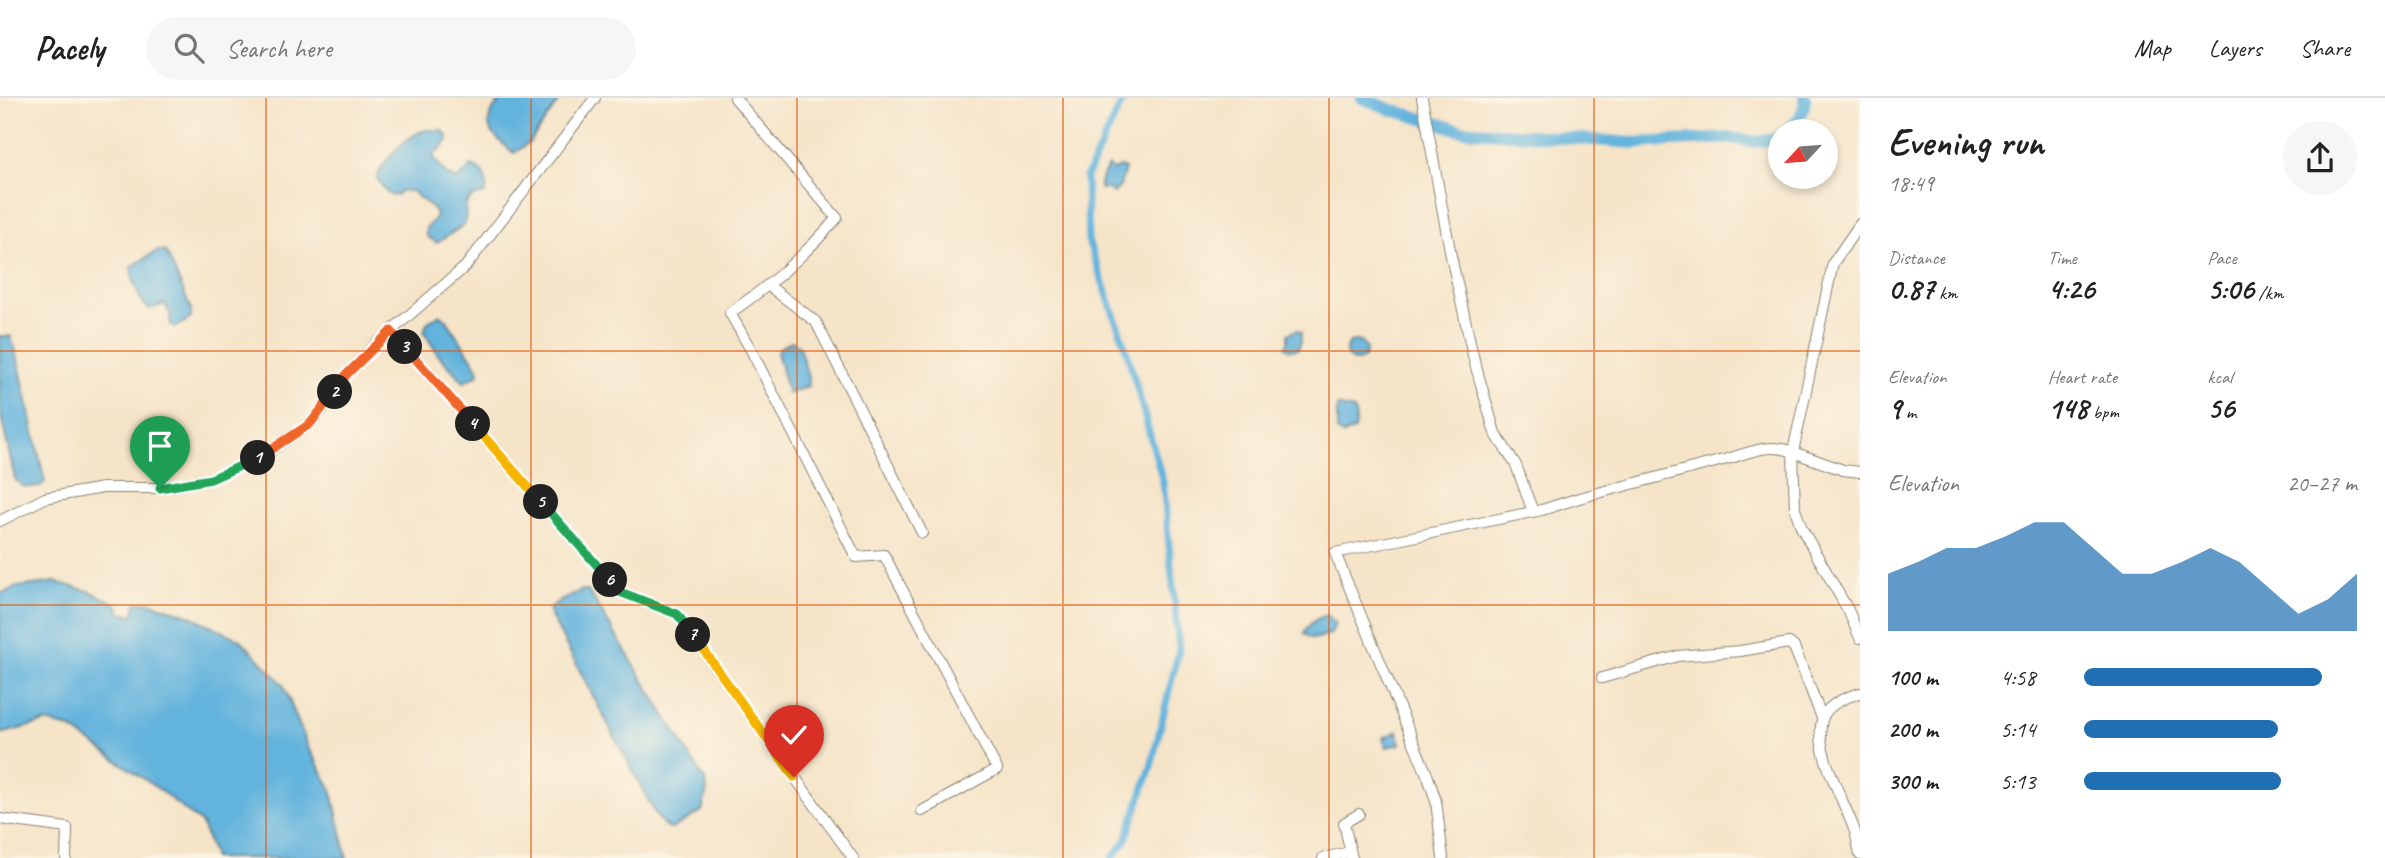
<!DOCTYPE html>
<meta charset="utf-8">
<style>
body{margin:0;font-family:Caveat,sans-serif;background:#f6f6f6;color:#222;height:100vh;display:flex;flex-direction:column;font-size:26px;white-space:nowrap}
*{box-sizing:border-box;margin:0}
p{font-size:23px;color:#767676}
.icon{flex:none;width:38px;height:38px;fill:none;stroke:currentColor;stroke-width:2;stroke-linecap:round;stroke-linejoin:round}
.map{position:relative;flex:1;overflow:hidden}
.sheet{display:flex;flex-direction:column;background:#fff;width:525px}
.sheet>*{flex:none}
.needle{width:46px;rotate:244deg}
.fabs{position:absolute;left:1768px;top:21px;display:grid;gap:14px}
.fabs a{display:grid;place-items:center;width:70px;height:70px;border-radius:50%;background:#fff;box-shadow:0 4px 10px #0003;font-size:35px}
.pin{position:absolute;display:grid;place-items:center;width:60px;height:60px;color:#fff;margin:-72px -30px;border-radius:50% 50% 50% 0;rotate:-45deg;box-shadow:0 0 7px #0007}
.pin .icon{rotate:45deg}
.km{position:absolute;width:35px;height:35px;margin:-18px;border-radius:50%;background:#222;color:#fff;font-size:19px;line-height:35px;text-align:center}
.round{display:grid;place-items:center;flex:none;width:74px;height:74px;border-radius:37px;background:#f6f6f6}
.summary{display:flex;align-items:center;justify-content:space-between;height:119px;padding:0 28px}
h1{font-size:38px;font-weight:700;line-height:52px}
.metrics{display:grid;grid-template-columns:repeat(3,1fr);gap:10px;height:119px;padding:7px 28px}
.metrics div{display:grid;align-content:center}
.metrics b{font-size:30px;font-weight:700}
.metrics small{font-size:19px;font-weight:400}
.metrics p{font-size:19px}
.chart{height:196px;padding:14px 28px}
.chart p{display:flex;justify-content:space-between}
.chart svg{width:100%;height:126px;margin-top:7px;fill:#1f6fb2;opacity:.7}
ul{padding:0 28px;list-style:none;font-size:23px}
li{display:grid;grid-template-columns:112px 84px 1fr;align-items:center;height:52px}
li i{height:18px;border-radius:9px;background:#1f6fb2}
header{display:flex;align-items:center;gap:42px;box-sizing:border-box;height:98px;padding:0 35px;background:#fff;border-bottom:2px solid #e0e0e0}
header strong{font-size:33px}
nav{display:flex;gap:38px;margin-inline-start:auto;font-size:24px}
.search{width:490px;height:63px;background:#f6f6f6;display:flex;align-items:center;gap:18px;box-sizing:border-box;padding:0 24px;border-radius:38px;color:#767676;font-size:26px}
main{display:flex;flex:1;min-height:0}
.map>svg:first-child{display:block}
.water{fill:#62b3dd;stroke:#3f687c;stroke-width:2}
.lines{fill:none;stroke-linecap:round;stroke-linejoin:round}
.canal{stroke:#62b3dd;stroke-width:7}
.river{stroke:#62b3dd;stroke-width:12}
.minor-casing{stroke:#888072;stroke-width:12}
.minor{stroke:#fff;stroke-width:10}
.split-1-casing{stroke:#fff;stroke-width:14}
.split-2-casing{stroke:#fff;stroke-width:14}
.split-3-casing{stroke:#fff;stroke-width:14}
.split-4-casing{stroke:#fff;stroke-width:14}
.split-5-casing{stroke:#fff;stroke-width:14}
.split-6-casing{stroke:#fff;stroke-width:14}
.split-7-casing{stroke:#fff;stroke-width:14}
.split-8-casing{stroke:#fff;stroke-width:14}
.split-9-casing{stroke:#fff;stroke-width:14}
.split-1{stroke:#22a559;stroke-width:9}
.split-2{stroke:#f0652b;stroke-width:9}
.split-3{stroke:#f0652b;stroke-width:9}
.split-4{stroke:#f0652b;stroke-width:9}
.split-5{stroke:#f5b400;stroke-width:9}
.split-6{stroke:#22a559;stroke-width:9}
.split-7{stroke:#22a559;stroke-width:9}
.split-8{stroke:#f5b400;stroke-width:9}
.split-9{stroke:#f5b400;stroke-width:9}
.grid{fill:none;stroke:#de560d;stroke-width:2;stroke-opacity:0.55}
</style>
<header>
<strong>Pacely</strong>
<div class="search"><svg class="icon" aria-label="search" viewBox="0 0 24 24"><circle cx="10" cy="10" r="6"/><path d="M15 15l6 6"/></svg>Search here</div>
<nav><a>Map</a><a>Layers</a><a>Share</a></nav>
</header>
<main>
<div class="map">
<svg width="1860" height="760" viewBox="0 0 1860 760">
<rect width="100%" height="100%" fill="#fcf5e5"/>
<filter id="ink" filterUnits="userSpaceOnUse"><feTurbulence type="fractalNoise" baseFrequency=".0143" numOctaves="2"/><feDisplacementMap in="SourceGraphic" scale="14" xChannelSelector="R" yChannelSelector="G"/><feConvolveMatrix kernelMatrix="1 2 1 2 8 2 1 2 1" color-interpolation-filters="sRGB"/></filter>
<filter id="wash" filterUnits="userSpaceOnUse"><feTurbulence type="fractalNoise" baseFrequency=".00686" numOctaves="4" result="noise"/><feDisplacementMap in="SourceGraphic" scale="28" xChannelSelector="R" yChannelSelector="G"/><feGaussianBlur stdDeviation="1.57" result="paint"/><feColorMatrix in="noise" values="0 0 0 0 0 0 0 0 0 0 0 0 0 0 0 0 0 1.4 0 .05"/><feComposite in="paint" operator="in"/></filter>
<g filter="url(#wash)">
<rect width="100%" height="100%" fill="#f5e4c8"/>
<path class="water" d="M503,0H561L530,44L514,55C490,35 477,26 503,0Z
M425,32H442L448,39L447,44L433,58L445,75L457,82L472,68C485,72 489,85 485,96L472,99L466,106L465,126L437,145L426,138V130L434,122L436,115C429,105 420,102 412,93H400L398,97C386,100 384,88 377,81C381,63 407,38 425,32Z
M1108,68L1113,72L1120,69L1125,71L1120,88L1114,95L1108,91H1100V84Z
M157,153H165L168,158L191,211V220L175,230L171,227L170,216L165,206L149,211C137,200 133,184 131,169Z
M440,216L446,221L478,270L479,276L464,284L439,258L424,234L427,225Z
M1297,232L1301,234V243L1298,251L1290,252L1285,249L1288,244V236Z
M0,238H10L16,253L45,384L39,389H23L15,381L0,313Z
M1346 253a10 10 0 1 1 20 0a10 10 0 1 1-20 0Z
M792,243L799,248L809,283L808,288L788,296L777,254L779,250Z
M1337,308L1354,312L1356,321L1355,332L1343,337L1337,334Z
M55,484L89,493L117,506L121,516H134L136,505L149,504L189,517L241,542L283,586L308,649L331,690L347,760H214L202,726L160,692L70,630L46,624L0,636V496L17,489Z
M581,492L588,493L593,500L706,684L707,692L702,713L671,731L665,728L657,719L551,518L549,512L553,507Z
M1327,517L1335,526L1331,536L1313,541L1304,536C1309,525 1315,521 1327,517Z
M1398,633L1400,646L1386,649L1383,640Z"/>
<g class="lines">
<path class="canal" d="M1112,760L1125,744L1151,669L1179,551L1163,384L1127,254L1088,142L1086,79L1124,0"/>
<path class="river" d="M1362,0L1392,12L1461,32L1634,45L1731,40L1755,44L1776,41L1780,38
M1786,33C1797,26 1805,13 1805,0"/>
</g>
</g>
<g filter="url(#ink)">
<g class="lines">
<g class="minor-casing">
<path id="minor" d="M735,0L837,120C805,157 770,188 730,215L751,252L856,459L884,457L997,671L922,713
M1422,0L1451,158L1474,262L1495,335L1516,367L1533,414
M1860,126L1833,165L1793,354L1843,372L1860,374
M769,188L816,224L922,435
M391,233L620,494L677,516L853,760
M0,423L45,400L103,390H160L211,381L263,358L310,326L327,306L346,277L377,245L466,168L595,0
M1602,580L1678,558L1740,553L1789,545L1794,549L1822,620
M1860,595C1846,599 1826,607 1822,622C1814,653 1844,702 1854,731C1857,739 1858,749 1860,757
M0,721L67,730L66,760
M1323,760L1350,754
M1352,760L1344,725L1359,716
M1443,760L1436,703L1428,679L1335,455L1542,412L1579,400L1731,360C1752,353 1771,345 1793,354L1795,411L1802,431L1848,512L1860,540"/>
</g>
<use href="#minor" class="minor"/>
</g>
</g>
<g class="lines" filter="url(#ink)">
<g class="split-1-casing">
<path id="split-1" d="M160,390L211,381L258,360"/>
</g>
<g class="split-2-casing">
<path id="split-2" d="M258,360L310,326L335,294"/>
</g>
<g class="split-3-casing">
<path id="split-3" d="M335,294L346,277L391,233L405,249"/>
</g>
<g class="split-4-casing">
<path id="split-4" d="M405,249L473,326"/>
</g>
<g class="split-5-casing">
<path id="split-5" d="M473,326L541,404"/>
</g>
<g class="split-6-casing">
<path id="split-6" d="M541,404L610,482"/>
</g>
<g class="split-7-casing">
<path id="split-7" d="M610,482L620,494L677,516L693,537"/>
</g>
<g class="split-8-casing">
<path id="split-8" d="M693,537L753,621"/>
</g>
<g class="split-9-casing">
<path id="split-9" d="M753,621L794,679"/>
</g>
<use href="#split-1" class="split-1"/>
<use href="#split-2" class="split-2"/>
<use href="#split-3" class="split-3"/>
<use href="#split-4" class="split-4"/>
<use href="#split-5" class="split-5"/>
<use href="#split-6" class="split-6"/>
<use href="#split-7" class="split-7"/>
<use href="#split-8" class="split-8"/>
<use href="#split-9" class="split-9"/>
</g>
<path class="grid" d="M266,0V760M531,0V760M797,0V760M1063,0V760M1329,0V760M1594,0V760M0,253H1860M0,507H1860"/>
</svg>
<div class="fabs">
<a><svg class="needle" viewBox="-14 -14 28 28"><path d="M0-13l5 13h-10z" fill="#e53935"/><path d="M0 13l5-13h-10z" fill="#767676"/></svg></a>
</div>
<div class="pin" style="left:160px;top:390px;background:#1e9e55"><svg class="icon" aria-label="arrive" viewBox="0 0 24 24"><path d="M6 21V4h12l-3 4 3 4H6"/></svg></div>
<div class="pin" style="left:794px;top:679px;background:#d93025"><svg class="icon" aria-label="check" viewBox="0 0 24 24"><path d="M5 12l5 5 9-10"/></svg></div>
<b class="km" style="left:258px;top:360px">1</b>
<b class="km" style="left:335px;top:294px">2</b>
<b class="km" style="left:405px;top:249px">3</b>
<b class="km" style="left:473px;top:326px">4</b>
<b class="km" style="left:541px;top:404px">5</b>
<b class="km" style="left:610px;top:482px">6</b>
<b class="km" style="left:693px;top:537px">7</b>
</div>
<section class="sheet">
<div class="summary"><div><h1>Evening run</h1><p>18:49</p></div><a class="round"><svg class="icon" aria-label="share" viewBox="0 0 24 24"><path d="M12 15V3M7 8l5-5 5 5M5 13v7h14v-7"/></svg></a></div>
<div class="metrics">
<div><p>Distance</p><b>0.87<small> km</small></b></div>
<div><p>Time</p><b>4:26</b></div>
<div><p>Pace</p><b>5:06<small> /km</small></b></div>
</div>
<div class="metrics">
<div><p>Elevation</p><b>9<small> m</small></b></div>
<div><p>Heart rate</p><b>148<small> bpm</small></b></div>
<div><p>kcal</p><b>56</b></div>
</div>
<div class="chart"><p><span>Elevation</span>20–27 m</p>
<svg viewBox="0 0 160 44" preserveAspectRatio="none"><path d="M0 44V24L10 20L20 15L30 15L40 11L50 6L60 6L70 15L80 24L90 24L100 20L110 15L120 20L130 29L140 38L150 33L160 24V44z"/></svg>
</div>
<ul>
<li><b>100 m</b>4:58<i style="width:87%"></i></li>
<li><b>200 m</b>5:14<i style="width:71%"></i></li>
<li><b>300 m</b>5:13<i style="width:72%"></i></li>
</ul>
</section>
</main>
